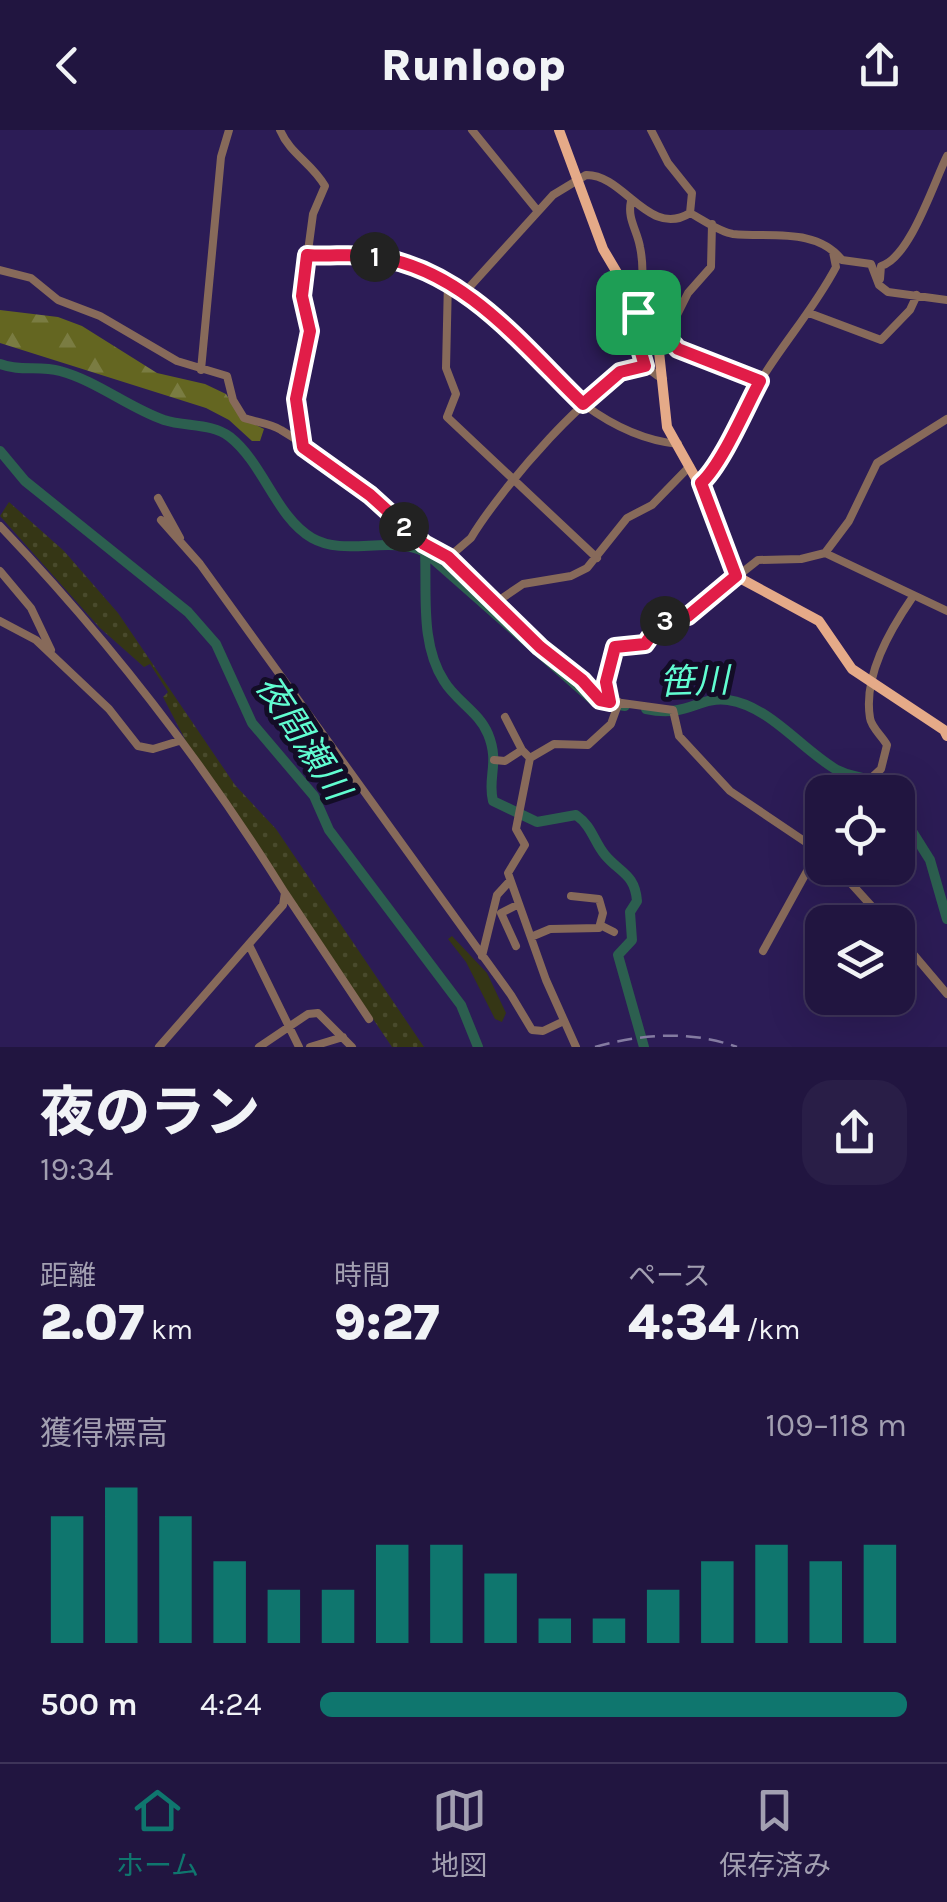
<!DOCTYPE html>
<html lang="ja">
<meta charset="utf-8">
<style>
body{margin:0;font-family:Karla,"Noto Sans JP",sans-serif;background:#291e47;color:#f1f3f6;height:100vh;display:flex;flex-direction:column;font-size:38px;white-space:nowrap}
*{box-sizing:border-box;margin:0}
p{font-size:32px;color:#a29fb1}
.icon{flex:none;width:55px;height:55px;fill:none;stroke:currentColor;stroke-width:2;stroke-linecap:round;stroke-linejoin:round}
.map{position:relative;height:917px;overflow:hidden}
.details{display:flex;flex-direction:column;background:#211540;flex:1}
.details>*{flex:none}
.controls{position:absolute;left:805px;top:645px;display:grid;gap:20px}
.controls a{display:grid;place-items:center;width:110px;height:110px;border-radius:20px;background:#211540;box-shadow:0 10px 40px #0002,0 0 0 2px #3e3459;font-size:50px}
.pin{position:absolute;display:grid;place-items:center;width:85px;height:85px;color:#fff;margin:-42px;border-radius:20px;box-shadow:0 5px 15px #0006}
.km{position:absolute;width:50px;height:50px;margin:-25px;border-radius:50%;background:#222;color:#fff;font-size:28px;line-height:50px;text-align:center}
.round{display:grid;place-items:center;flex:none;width:105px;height:105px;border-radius:30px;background:#291e47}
.summary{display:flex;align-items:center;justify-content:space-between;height:170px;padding:0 40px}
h1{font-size:55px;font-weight:800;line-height:75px}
.stats{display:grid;grid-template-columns:repeat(3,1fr);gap:15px;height:170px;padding:10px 40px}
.stats div{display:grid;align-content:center}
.stats b{font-size:50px;font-weight:800}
.stats small{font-size:28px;font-weight:400}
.stats p{font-size:28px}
.chart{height:280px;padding:20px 40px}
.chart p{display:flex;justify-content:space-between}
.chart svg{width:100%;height:180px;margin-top:10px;stroke:#0f766e;stroke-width:6}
ul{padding:0 40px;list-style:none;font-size:32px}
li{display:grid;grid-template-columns:160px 120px 1fr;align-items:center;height:75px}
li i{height:25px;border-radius:12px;background:#0f766e}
header{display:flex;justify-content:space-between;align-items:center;height:130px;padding:0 40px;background:#211540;font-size:45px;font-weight:800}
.tabs{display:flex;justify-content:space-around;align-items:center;height:140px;border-top:2px solid #3e3459;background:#211540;font-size:28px;color:#a29fb1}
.tabs a{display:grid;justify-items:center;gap:5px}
.tabs .current{color:#0f766e}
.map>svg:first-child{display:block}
.grass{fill:#353615}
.forest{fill:url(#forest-firs)}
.park{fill:url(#park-dots)}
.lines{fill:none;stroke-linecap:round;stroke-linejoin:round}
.river{stroke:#2c5f4f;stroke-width:10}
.minor{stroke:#876a5a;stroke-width:8}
.major{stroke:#e5aa88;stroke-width:10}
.rail{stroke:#847ba1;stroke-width:2.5;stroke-dasharray:15 8;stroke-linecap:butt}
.route-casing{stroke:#fff;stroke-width:20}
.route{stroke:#e11d48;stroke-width:12}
.labels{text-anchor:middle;stroke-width:10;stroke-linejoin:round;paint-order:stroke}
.water-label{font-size:35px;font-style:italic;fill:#61fdd1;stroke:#130d26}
</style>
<header><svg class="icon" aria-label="back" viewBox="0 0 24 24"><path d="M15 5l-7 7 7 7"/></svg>Runloop<svg class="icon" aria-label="share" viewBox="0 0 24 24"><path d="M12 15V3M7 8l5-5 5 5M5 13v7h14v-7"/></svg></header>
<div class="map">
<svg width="947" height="917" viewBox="0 0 947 917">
<defs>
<pattern id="forest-firs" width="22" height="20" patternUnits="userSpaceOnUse" patternTransform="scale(2.5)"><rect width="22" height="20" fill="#646621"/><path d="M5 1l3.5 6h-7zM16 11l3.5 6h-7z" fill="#7a7c42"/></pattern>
<pattern id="park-dots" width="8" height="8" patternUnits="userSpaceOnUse" patternTransform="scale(2.5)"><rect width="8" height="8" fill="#353615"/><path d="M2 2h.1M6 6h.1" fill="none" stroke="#494a2c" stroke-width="1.8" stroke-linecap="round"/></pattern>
</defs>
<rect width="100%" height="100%" fill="#2c1c56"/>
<path class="grass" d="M452,806L487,843L506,883L502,892L495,889L466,832L448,809Z"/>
<path class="forest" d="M0,180L58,187L82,196L157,243L205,254L226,264L242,288L264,299L260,311H252L229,290L206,278L0,213Z"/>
<path class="park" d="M9,372L64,421L118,483L235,655L276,699L424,917H392L189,617L163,567L168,562L150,534L144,537L100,498L0,386Z"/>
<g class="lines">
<path class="river" d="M0,234C20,242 40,235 60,241C97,251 129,278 164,290C186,297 212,293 230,307C264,334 276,387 312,408C345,427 389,405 425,422L594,571L625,576
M0,321L25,351L188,482L216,514L252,593L314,666L329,700L461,875L478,917
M425,422C427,464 420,514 444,551C456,571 479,582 488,604C500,633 487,648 493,671L537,692L576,685C592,696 594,712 605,725C620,743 635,744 637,771L630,782L632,810L618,825L644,917
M646,579C688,588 698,566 728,570C770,576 802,620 837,640C858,651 860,640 883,662
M898,679L930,730L947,789"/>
<path class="minor" d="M280,0C290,24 312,33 325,56L313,84L302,166L310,191L295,269L303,317
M472,0L537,80
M651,0L668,33L692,63L690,83
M631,71C627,89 637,100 640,117C646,146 640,168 633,195C644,218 636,235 663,249
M690,83C702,89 719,102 733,104C769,108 816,97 842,130L871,134L879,155L888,162L947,170
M307,125C365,130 414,126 465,162C528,220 588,305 678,314
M0,140L31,148L58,170L100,186L177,231L227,246L233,270L244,288C256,292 272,294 281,300C342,336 388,391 449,427L600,570L673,580L679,606L730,661L822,723
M880,149L881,136C910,128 934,52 947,26
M448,150L446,238L456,264L447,287L597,428
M465,162L553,65L586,45C624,44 649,109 690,83
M644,182H652L662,196L672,195L688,163L711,137L712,94
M809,183L881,210L910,180L917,165
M648,189L678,219L760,251
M201,240L221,27L229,0
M701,353C726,330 741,284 759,253C783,213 814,179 836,137L833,122
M158,368L180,408
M161,390L200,434L511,865L532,900L543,901L564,891
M0,396C107,508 203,632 285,763L283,775L159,917
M825,423L947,481
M449,427L471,408C497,364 596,244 645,236
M0,441L31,478L51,520
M495,473L523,454L571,446L587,438L627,388L652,375L690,336
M0,491L36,510L109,579L138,616L153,619L179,611
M610,572L605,552L615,517L645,514L660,493L687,486L758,430L801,429L825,423L849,391L877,333L947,289
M505,587L522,620
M494,630L505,631L522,620L530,628
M856,662L881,639L887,615C882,606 871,597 870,588C863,546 890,500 912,468
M837,738L886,792
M285,763L369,889
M600,795L614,802
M898,806L947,864
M531,807L550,799L599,798L603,783L599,769L571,766
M249,815L299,917
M516,816L501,783L517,775
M763,821L822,714
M482,826L497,765L508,753
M259,917L308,884L318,883L352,917
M310,917L343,907
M576,917L546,850L508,743L525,715L516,699L530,628L554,614L588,615L611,594L619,572"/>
<path class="major" d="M559,0L603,119L658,212L667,297L717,386L736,446L819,491L852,539L944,600L947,606"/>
<path class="rail" d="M595,917C641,904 691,900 737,917"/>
</g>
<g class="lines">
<g class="route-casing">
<path id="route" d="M307,125C330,127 354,123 377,127C465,140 523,216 583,274L620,242L645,236L633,196L638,182H644L678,219L760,251C745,279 722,334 701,353L736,446L688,486L660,493L645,514L615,517L606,552L610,572L600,570L582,550L540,517L448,427L424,414L370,365L303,317L296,269L310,201L302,166Z"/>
</g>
<use href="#route" class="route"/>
</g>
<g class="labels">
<g class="water-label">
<text transform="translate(694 551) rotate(-2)" y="12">笹川</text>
<text transform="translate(303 607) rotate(57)" y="12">夜間瀬川</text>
</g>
</g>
</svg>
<div class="controls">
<a><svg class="icon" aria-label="locate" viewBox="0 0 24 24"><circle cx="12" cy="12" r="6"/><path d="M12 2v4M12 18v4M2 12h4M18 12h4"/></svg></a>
<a><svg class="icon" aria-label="layers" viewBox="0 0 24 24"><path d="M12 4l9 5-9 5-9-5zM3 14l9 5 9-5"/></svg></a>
</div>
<div class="pin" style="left:638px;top:182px;background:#1e9e55"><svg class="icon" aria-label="arrive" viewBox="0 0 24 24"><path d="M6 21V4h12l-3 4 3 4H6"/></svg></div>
<b class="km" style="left:375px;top:127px">1</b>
<b class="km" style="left:404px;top:397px">2</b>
<b class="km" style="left:665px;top:491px">3</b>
</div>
<section class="details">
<div class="summary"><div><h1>夜のラン</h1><p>19:34</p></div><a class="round"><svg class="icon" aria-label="share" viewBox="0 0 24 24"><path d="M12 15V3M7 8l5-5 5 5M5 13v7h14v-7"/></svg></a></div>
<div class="stats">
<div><p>距離</p><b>2.07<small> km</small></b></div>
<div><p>時間</p><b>9:27</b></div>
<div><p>ペース</p><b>4:34<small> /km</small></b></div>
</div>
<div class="chart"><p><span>獲得標高</span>109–118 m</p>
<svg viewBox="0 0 160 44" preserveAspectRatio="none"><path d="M5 44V13M15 44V6M25 44V13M35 44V24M45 44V31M55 44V31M65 44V20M75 44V20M85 44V27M95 44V38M105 44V38M115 44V31M125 44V24M135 44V20M145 44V24M155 44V20"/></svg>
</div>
<ul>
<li><b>500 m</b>4:24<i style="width:100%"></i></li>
</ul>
</section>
<nav class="tabs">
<a class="current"><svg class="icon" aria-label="home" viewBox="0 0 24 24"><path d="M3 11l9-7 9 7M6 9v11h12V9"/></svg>ホーム</a>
<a><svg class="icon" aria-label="map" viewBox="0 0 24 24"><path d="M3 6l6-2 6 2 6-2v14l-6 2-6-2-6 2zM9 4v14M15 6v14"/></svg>地図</a>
<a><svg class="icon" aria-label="saved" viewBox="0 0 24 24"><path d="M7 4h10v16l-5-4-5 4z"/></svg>保存済み</a>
</nav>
